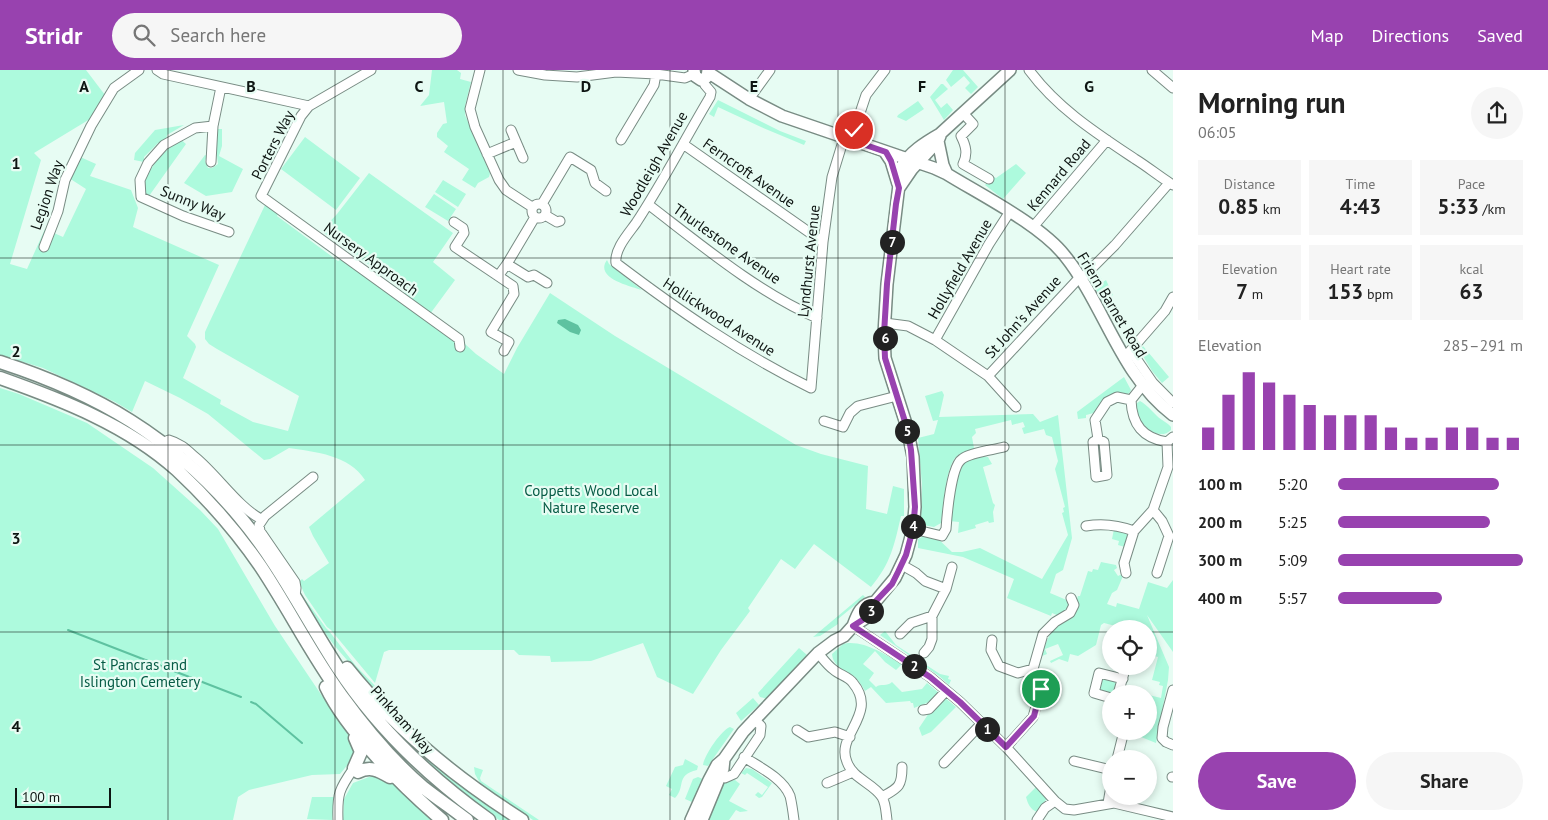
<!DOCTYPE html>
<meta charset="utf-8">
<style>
body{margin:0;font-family:"PT Sans",sans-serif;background:#f6f6f6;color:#222;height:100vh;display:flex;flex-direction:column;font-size:19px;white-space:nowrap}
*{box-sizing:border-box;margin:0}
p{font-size:16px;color:#767676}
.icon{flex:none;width:28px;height:28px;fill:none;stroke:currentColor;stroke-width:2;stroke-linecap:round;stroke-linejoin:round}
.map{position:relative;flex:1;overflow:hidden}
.side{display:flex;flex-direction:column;background:#fff;width:375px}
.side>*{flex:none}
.fabs{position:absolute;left:1102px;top:550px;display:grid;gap:10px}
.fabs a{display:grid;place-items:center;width:55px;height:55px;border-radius:50%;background:#fff;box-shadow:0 2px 8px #0003;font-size:25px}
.scale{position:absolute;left:15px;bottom:12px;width:96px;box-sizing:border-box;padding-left:5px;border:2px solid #0e1512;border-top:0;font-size:14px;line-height:18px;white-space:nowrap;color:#0e1512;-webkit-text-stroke:4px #e7fcf3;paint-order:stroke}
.pin{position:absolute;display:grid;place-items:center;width:42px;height:42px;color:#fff;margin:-21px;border:2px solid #fff;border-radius:50%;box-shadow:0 1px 5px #0007}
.km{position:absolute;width:25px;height:25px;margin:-12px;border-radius:50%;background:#222;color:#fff;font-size:14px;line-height:25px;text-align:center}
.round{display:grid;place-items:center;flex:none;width:52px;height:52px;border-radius:26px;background:#f6f6f6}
.overview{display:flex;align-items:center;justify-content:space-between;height:85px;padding:0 25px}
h1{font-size:28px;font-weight:700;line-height:38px}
.figures{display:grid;grid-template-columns:repeat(3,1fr);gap:8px;height:85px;padding:5px 25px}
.figures div{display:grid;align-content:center;border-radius:0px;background:#f6f6f6;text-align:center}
.figures b{font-size:21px;font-weight:700}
.figures small{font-size:14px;font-weight:400}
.figures p{font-size:14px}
.chart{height:140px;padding:10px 25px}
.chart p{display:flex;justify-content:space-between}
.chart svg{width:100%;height:90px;margin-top:5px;stroke:#9842af;stroke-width:6}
.action{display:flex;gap:10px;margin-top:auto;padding:10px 25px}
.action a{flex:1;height:58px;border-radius:30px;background:#9842af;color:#fff;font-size:20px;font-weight:700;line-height:58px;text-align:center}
.action a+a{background:#f6f6f6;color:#222}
ul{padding:0 25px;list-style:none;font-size:16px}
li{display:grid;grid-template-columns:80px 60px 1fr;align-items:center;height:38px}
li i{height:12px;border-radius:6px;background:#9842af}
header{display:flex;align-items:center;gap:30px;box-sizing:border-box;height:70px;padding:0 25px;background:#9842af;color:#fff}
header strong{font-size:24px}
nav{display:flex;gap:28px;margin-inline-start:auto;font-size:18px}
.search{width:350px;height:45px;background:#f6f6f6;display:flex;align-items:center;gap:12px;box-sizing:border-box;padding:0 18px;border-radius:28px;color:#767676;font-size:19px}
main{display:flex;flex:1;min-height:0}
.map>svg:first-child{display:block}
.green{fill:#adfadd}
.water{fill:#5ec2a0}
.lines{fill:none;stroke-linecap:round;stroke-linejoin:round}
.stream{stroke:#5ec2a0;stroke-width:2}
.minor-casing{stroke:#798c84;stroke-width:11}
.major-casing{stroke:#798c84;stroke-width:14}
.highway-casing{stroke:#798c84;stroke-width:15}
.minor{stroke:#fff;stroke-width:9}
.major{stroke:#fff;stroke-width:11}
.highway{stroke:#fff;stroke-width:12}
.route-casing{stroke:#fff;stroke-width:10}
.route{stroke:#9842af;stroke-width:6}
.grid{fill:none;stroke:#0e1512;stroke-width:1;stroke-opacity:0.55}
.labels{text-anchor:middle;stroke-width:4.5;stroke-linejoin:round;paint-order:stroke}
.street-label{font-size:15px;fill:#0e1512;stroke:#e7fcf3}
.park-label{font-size:15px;fill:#065b45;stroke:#e7fcf3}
.grid-label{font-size:16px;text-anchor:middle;font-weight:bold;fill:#0e1512;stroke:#e7fcf3;stroke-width:4.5;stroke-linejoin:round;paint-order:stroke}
</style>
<header>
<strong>Stridr</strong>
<div class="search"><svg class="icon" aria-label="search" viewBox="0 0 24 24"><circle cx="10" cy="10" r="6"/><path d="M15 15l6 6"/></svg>Search here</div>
<nav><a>Map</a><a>Directions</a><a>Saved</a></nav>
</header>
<main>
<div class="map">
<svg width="1173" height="750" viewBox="0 0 1173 750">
<rect width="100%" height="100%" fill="#e7fcf3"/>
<path class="green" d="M0,0H86L105,25L90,49L34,83L41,90L10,194L27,199L45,159L63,167L86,119L69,108L78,86L96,94L90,106L131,120L138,138L133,157L219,195L187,266L195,274L196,277L183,308L221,330L220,334L253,352L288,361L299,326L217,279L209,274L205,269V262L210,251L265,135L268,134L279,142L277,146L338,191L345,187L463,275L465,274L476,284L504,304L517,278L550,223L615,266L796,375L821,384L868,396L866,439L887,444L893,416L904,419V446H901C894,476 891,493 871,517L814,474L795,499L781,489L748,538L750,541L721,580L693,624L657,607L643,573L591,591L551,592L550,586L519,585L514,580H389L384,582L375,613L331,560L327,557L305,525L299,512L302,509L304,511L329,493L313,466L309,457L365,410C349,385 316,382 289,378L270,389L264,390L208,344L180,328L145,311L132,342L115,332L43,298L0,285Z
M432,0H457L461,3L460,9L471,12L465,36V45L490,103L489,107L478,113L475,118L462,110L469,99L444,82L448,76L437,67V63L443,54L447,53L444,32L420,36L429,25Z
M953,0H963L978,17L971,24L965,18L970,13L964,6L951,17L946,10Z
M941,14H943L948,19L935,30L941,38L947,33L953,40L944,50L930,27Z
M718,30L780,61L806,71L804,75L761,57L718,37L714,47L709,44Z
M918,31L924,39L906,51L897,47L898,45Z
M184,55L167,65L166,70L162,74L158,73L144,87V92L134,90L135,83L155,60Z
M218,59H222V76L219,86L243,99L232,122L206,126L184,113L205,85L207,86L205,91L208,98H212L218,94L217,86L214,84Z
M305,67L360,108L336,140L281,99Z
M179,68L186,74L149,126L145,124L143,110L158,89Z
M1016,94L1026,103L1003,129L985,115L994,107L996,108Z
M369,103L453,163L433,192L455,210L430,244L399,222L409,223L321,161L337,144Z
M443,110L466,124L458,137L435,122Z
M434,124L456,139L448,151L425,137Z
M607,190L609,194L642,220C630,216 594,208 607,190Z
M1098,202L1103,212L1106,210L1113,225L1102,231L1093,214V209Z
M1143,276L1169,307L1162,313L1152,301L1140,281Z
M1124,307L1131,320C1127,330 1097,343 1086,345V348L1078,349L1077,342Z
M0,318L19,324L87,353L153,398L200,440L218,459L275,556L359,681L340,704L312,705L249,720L238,727L233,750H0Z
M942,321L944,325L939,347L1033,344L1040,352L1058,345L1072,468L1063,500L1056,504L1050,523L1069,531L1070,538L1059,546L1052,543L1051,546L1007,528L1014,509L963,487L918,478V469L922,467L937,468L952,482H962L980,478L1042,509L1068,465L1062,443L1064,442L1063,438L1065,437L1055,399L1058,391L1052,367L1046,365L1044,359L1024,364L1022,358L1025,357L1023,352L1012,355L1011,350L975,359L976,363L972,367L974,378L972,380C965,383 960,383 955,388C946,399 943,438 941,453L934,457L923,455L921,449L922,415L918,368L934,364L938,350L933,351L925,326Z
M1140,331C1147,335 1151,340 1157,346C1161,350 1167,352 1171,357V360C1161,370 1145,360 1140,349C1137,344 1137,338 1137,333Z
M981,386L988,387L992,394L983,397L993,433L995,435L993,442L994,452L989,453L988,451L975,455L976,458L958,463L959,452L949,451L953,424L962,392Z
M1114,459C1120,460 1126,462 1128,466L1125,477L1118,475L1119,471L1112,469Z
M1101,492L1116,495L1117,498L1114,500L1118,506L1122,504L1123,506L1117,520L1112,523L1107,534L1116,537L1117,533L1139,539L1148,512L1167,518L1173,510V582L1147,545L1169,597L1168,610L1156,673L1126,661H1149V625L1161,628L1163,616L1159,615L1160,612L1152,610L1158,587L1149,585V559H1135L1131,556L1130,559H1127L1104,553L1101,555L1096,575L1078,586L1070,584L1068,592L1059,589L1051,593L1050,591L1063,585L1058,574L1045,579L1047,584L1042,586C1045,575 1048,564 1057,557C1064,550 1069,551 1076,542L1075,535L1078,526H1080L1088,501L1092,502L1093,499L1098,500Z
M302,525L326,558L329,561L356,596L404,646C365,610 325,573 302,525Z
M863,525L865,527L838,549V554L820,566L813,567Z
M885,561L896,575L940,604L949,606L948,609L951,610L949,615L939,606L880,565Z
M848,573C868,572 885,585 902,594L896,600L885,592L875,581L863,594L874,603L869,610L876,617C881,613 887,617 892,612L902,622L922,619L927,613L939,623C930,633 926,633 914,638L913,633H911L910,631L886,633L871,617L865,621C862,616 859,611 855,607C846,601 833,597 832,584L843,574Z
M799,578L807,585L768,629L760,627L758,623Z
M1101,606L1118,610L1114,624L1097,621Z
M944,627L956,637L931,662L922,666L919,658L929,643Z
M753,628L759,635L741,651L736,643Z
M389,650L513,750H499L457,719L403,670L387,653Z
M730,657L734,659L708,696L703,695C704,686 721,660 730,657Z
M685,689L698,696L697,700C675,705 686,717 675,728L669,725L672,719L666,716L675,697L683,695Z
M474,697L483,700L480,708L481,711L539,750H533L481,715L475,704Z
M746,698L752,699L772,713L762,727L759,728L755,725L758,722L762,725L768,717L747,703L745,705L741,703Z
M380,706L390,711L436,750H343L344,729L353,713L369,707Z
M698,707L703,709L692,732L685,729L693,709Z
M735,710L740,714L729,731L748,741L740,742L736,740L729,750H708L723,712Z
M1037,716L1048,727L1037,742C1030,739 1028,734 1026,727Z
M312,727H335L332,750L307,749Z"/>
<path class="water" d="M565,249L578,255L581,260L579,265L570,262L557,253L558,250Z"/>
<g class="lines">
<path class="stream" d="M68,560L241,627
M251,632L256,634L302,673"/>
<g class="minor-casing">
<path id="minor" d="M157,0L163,4L309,36L371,0
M480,0L470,39L475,57L499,110L506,120L532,137
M518,0L545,5L577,7L616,2L656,4L685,8L694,4
M1029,0C1057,38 1096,63 1135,89C1148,97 1160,107 1173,115
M1152,0L1173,18
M703,9L705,15L711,22L710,27C685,69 663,112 636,153C629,163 614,179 616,193C678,240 740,283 811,318L823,172L832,107L844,68
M749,29L770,0
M309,36L301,46L261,126L459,269L460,277
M963,43L973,54L961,66C966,76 968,84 963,94L989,109
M213,56L195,58L164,75L148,93L140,110L141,127L183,146L229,162
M511,60L523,88
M621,70L654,15L656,4
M851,70L866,25L885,0
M683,74L823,172
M487,84L516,72
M211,92L213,56L221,17
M532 141a7 7 0 1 1 14 0a7 7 0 1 1-14 0Z
M542,134L570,87L591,100L595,113L606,121
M649,135C700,174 757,222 817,248
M545,145L557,152L560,151
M454,152L463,158L464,163L455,177L513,216L514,224L491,262L509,272L504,281
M1033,157L1107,70
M44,177L58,141L65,110L91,56L114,18L139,0
M507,194L528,207L534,205L547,213
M499,205L507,194L535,147
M1081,209L1115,175L1169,113
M885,253L908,256L935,270L988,306L1016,337
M935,270L989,174L1009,143
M1131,281L1153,313L1173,333
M1124,288L1165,241L1173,227
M988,306L1080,207
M1131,330C1132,355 1143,368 1167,372
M1131,330L1143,315
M824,351L843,357L850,343L858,336L897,326
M1098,369L1104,372L1107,405L1096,407L1093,372L1098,369L1095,350L1107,332L1117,327L1131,330
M162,373L169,370C180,373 187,380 195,387C217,405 238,437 261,449
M1153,440L1162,451L1169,466L1157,503
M1086,456C1103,453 1118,455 1134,461
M913,459L942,466L946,459C947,445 951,396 962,389C971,382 993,380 1004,377
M902,495L916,503L925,511L946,519
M1126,503L1124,493L1134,461L1153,440L1168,397L1167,372L1173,367
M295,526L296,518L295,512L260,461L259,455L265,446L313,407
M853,556L930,607L960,632L1006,677L1055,731L1065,739L1074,740L1114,733L1173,747
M900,564L911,553L932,546
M992,570L991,580L999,596L1018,603L1033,599
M818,583C823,589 828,596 834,600C840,605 849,607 853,613C879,644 835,665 847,692C853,709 873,713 882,727C886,734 886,743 887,750
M924,583L929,577L932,569V546L946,519L952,497
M1173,620L1163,657L1162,668L1166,672L1173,675
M1118,624L1126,596
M1111,628L1094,623L1099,603L1123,609
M923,640L929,639L946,621
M797,660L808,667L835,662L850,667
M1006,677L1033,647L1041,619L1033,599L1043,564L1055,552L1070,543L1074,535L1071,528
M744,687C759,697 783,708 790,726C792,734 793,742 794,750
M1117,689L1124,661
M1074,691L1111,700
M944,693L982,653
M721,706L725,708L734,704L760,665L761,656L754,649
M1172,707H1173
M827,713L853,702
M882,727C898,718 902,717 902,697
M1108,733L1111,716
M338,750C337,724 339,719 354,698
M1037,750L1045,738L1055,731"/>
</g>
<g class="major-casing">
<path id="major" d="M694,0L695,6L701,10L707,7L708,0
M709,3L749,29L782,46L934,98L947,104C981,125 1041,155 1065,186C1105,236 1120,305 1173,345
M938,71L943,95L947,104
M885,82L891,91L898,114
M899,118L912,99L938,71L940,66
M853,556C857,545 861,533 875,532
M691,750L709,710L717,695L724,689L743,662L818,583L834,571L844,566L853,556L864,549L874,538L875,532L895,508L906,485L913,459L915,437L913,387L907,357L885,288L884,264L887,214L901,98C908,83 926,72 940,64L1010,0
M702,750L723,699L724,689"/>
</g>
<g class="highway-casing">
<path id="highway" d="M0,292C98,324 171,366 239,446C278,492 305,547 338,598C378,659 430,708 489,750
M0,308C62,330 127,355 177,400C208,429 237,462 261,497C289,539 311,584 341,625C365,658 393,692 424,718C438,729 453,739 467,750
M347,598C395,658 457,709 522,750
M326,617C347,661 404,718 442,750
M354,698L361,682L355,668
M358,702C370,696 378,700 390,707"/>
</g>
<use href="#minor" class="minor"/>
<use href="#major" class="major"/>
<use href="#highway" class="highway"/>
</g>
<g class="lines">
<g class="route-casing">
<path id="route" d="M854,60L851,70L886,82L891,91L899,118L896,134L887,214L884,264L885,288L907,358L911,380L915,437L913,459L906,485L898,502L892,514L875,532L874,538L864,549L853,556L930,607L960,632L1006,677L1034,646L1041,619"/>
</g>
<use href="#route" class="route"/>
</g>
<path class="grid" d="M168,0V750M335,0V750M503,0V750M670,0V750M838,0V750M1005,0V750M0,188H1173M0,375H1173M0,562H1111M1149,562H1173"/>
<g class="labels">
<g class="street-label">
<text transform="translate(273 75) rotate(-63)" y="5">Porters Way</text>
<text transform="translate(654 94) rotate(-60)" y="5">Woodleigh Avenue</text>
<text transform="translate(749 103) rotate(35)" y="5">Ferncroft Avenue</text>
<text transform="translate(1059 105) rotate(-50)" y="5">Kennard Road</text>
<text transform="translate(47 125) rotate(-71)" y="5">Legion Way</text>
<text transform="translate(193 133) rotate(22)" y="5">Sunny Way</text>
<text transform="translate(727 174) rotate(35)" y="5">Thurlestone Avenue</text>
<text transform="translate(371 189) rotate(36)" y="5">Nursery Approach</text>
<text transform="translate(809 191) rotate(-84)" y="5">Lyndhurst Avenue</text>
<text transform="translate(960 199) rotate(-60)" y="5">Hollyfield Avenue</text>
<text transform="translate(1112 235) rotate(59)" y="5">Friern Barnet Road</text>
<text transform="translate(719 247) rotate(33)" y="5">Hollickwood Avenue</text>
<text transform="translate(1023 247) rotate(-48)" y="5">St John's Avenue</text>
<text transform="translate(402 650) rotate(48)" y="5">Pinkham Way</text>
</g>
<g class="park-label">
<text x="591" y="426">Coppetts Wood Local<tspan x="591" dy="17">Nature Reserve</tspan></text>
<text x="140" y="600">St Pancras and<tspan x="140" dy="17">Islington Cemetery</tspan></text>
</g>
</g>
<g class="grid-label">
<text x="84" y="22">A</text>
<text x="251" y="22">B</text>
<text x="419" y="22">C</text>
<text x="586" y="22">D</text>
<text x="754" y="22">E</text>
<text x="922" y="22">F</text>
<text x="1089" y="22">G</text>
<text x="16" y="99">1</text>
<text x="16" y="287">2</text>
<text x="16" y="474">3</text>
<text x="16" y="662">4</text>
</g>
</svg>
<div class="fabs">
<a><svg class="icon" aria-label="locate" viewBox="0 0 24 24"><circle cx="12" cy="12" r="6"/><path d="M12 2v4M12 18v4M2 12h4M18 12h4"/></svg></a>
<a>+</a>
<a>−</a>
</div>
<div class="scale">100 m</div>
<div class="pin" style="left:1041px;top:619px;background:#1e9e55"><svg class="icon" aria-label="arrive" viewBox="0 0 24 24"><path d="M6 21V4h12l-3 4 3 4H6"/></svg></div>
<div class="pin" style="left:854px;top:60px;background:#d93025"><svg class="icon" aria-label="check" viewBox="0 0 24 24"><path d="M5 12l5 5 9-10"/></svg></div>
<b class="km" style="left:987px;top:659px">1</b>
<b class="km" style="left:914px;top:596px">2</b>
<b class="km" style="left:871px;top:541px">3</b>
<b class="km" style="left:913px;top:456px">4</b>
<b class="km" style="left:907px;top:361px">5</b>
<b class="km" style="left:885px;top:268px">6</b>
<b class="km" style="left:892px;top:172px">7</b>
</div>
<section class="side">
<div class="overview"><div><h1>Morning run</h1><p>06:05</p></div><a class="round"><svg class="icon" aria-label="share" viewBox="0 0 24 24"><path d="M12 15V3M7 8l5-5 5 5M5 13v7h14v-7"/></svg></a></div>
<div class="figures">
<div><p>Distance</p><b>0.85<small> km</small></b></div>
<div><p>Time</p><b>4:43</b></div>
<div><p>Pace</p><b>5:33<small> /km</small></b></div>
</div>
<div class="figures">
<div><p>Elevation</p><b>7<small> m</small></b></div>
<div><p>Heart rate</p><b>153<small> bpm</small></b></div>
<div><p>kcal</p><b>63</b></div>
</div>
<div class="chart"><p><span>Elevation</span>285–291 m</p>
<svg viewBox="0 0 160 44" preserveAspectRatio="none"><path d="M5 44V33M15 44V17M25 44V6M35 44V11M45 44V17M55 44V22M65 44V27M75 44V27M85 44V27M95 44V33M105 44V38M115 44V38M125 44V33M135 44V33M145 44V38M155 44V38"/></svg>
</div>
<ul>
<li><b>100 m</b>5:20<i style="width:87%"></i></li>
<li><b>200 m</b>5:25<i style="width:82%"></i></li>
<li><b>300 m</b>5:09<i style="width:100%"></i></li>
<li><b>400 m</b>5:57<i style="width:56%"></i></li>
</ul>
<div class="action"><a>Save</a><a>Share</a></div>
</section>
</main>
